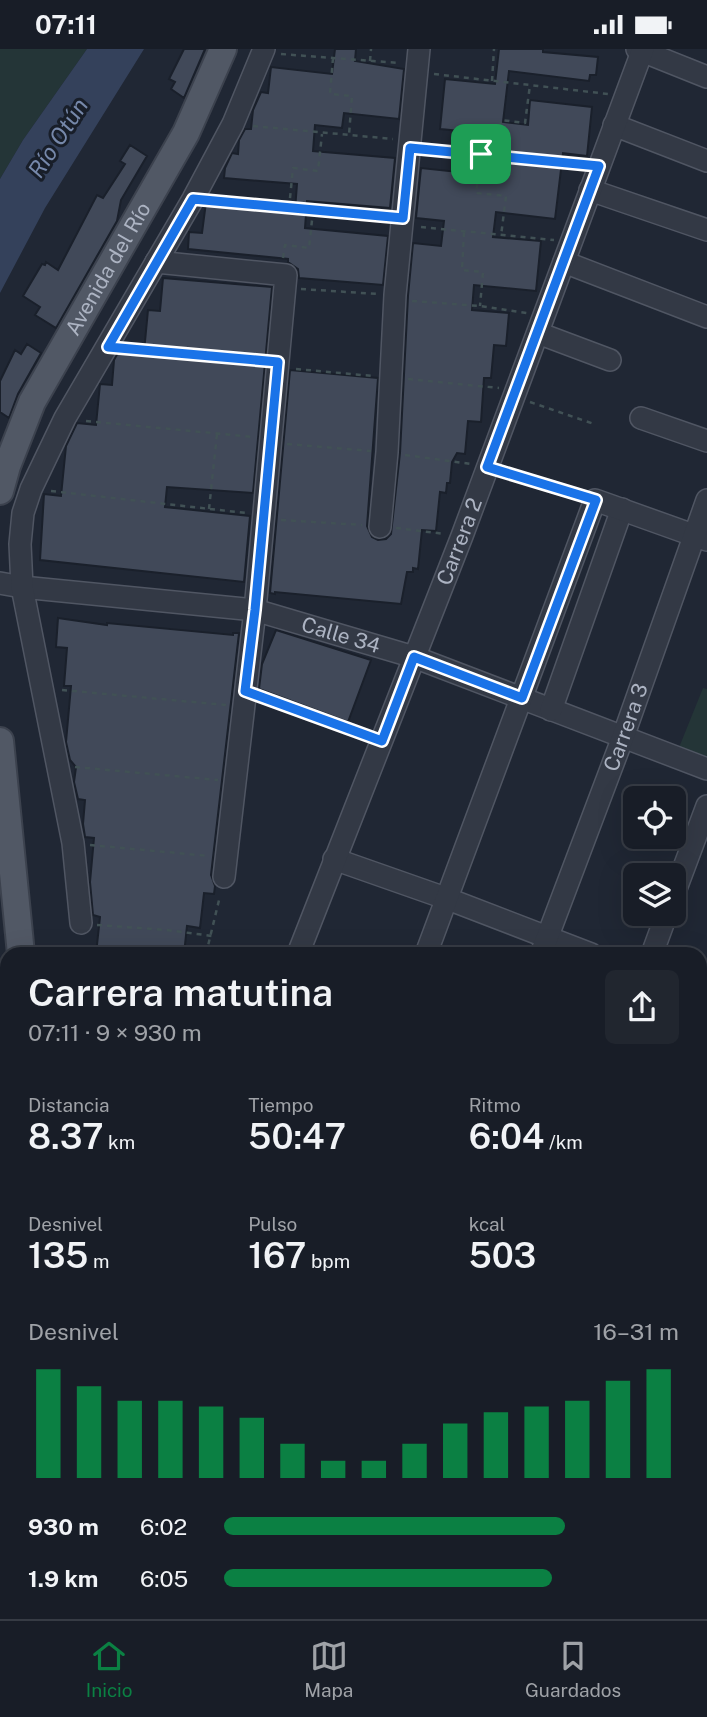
<!DOCTYPE html>
<html lang="es">
<meta charset="utf-8">
<style>
body{margin:0;font-family:"Public Sans",sans-serif;background:#21262f;color:#f1f3f6;height:100vh;display:flex;flex-direction:column;font-size:26px;white-space:nowrap}
*{box-sizing:border-box;margin:0}
p{font-size:23px;color:#9fa2a7}
.icon{flex:none;width:38px;height:38px;fill:none;stroke:currentColor;stroke-width:2;stroke-linecap:round;stroke-linejoin:round}
.map{position:relative;flex:1;overflow:hidden}
.drawer{position:absolute;left:0px;top:898px;width:707px;height:674px;display:flex;flex-direction:column;background:#181d27;border-radius:21px 21px 0 0;box-shadow:0 7px 28px #0002,0 0 0 2px #363b44}
.drawer>*{flex:none}
.fabs{position:absolute;left:623px;top:737px;display:grid;gap:14px}
.fabs a{display:grid;place-items:center;width:63px;height:63px;border-radius:10px;background:#181d27;box-shadow:0 7px 28px #0002,0 0 0 2px #363b44;font-size:35px}
.pin{position:absolute;display:grid;place-items:center;width:60px;height:60px;color:#fff;margin:-30px;border-radius:14px;box-shadow:0 4px 10px #0006}
.round{display:grid;place-items:center;flex:none;width:74px;height:74px;border-radius:10px;background:#21262f}
.head{display:flex;align-items:center;justify-content:space-between;height:119px;padding:0 28px}
h1{font-size:38px;font-weight:600;line-height:52px}
.metrics{display:grid;grid-template-columns:repeat(3,1fr);gap:10px;height:119px;padding:7px 28px}
.metrics div{display:grid;align-content:center}
.metrics b{font-size:35px;font-weight:600}
.metrics small{font-size:19px;font-weight:400}
.metrics p{font-size:19px}
.chart{height:196px;padding:14px 28px}
.chart p{display:flex;justify-content:space-between}
.chart svg{width:100%;height:126px;margin-top:7px;stroke:#0b8043;stroke-width:6}
ul{padding:0 28px;list-style:none;font-size:23px}
li{display:grid;grid-template-columns:112px 84px 1fr;align-items:center;height:52px}
li i{height:18px;border-radius:9px;background:#0b8043}
.status{display:flex;justify-content:space-between;align-items:center;height:49px;padding:0 35px;background:#181d27;direction:ltr}
.status svg{height:19px;fill:currentColor}
.menu{display:flex;justify-content:space-around;align-items:center;height:98px;border-top:2px solid #363b44;background:#181d27;font-size:19px;color:#9fa2a7}
.menu a{display:grid;justify-items:center;gap:4px}
.menu .current{color:#0b8043}
.map>svg:first-child{display:block}
.green{fill:#243537}
.water{fill:#34415b}
.building{fill:#414959;stroke:#1a202b;stroke-width:2}
.lines{fill:none;stroke-linecap:round;stroke-linejoin:round}
.minor-casing{stroke:#505663;stroke-width:24}
.major-casing{stroke:#3c424e;stroke-width:30}
.path{stroke:#415155;stroke-width:2.5;stroke-dasharray:5 5;stroke-linecap:butt}
.minor{stroke:#333945;stroke-width:21}
.major{stroke:#515865;stroke-width:26}
.route-casing{stroke:#fff;stroke-width:14}
.route{stroke:#1a73e8;stroke-width:9}
.labels{text-anchor:middle;stroke-width:6;stroke-linejoin:round;paint-order:stroke}
.street-label{font-size:21px;fill:#acb3c2;stroke:#181e29}
.water-label{font-size:23px;font-style:italic;fill:#7688aa;stroke:#181e29}
</style>
<div class="status"><b>07:11</b><svg viewBox="0 0 49 12"><path d="M0 12V9h3v3zM5 12V6h3v6zM10 12V3h3v9zM15 12V0h3v12zM26 1h20v11H26zM47 4h2v5h-2z"/></svg></div>
<div class="map">
<svg width="707" height="1570" viewBox="0 0 707 1570">
<rect width="100%" height="100%" fill="#202734"/>
<path class="green" d="M0,0H87L23,91L0,130Z
M703,639L707,640V713L678,701Z"/>
<path class="water" d="M87,0H144L45,159L0,244V130L23,91Z"/>
<path class="building" d="M184,0H205L184,49L171,40L175,33L169,30Z
M335,0H356L355,12L404,20L399,70L344,64L342,79L315,76L313,102L395,109L390,159L307,152L305,179L388,187L383,236L299,229L298,220L288,213V210L188,200L189,183L202,184L206,153L295,161L297,135L224,129L225,119L232,104L238,105L239,91L245,80H251L253,61L261,43L268,44L271,18L332,25Z
M499,0H543V3L598,8L596,26H590L589,32L509,22L503,73L528,76L530,51L592,58L587,107L563,104L555,170L496,163L493,188L541,192L536,242L474,236L472,261L509,264L506,297L494,296L491,329H484L481,373L468,372L465,405L457,404L452,413L450,434H447L446,444L440,443L436,482L422,481L418,520L413,519V523H407L401,555L275,543V545L270,544L290,321L378,329L367,477L372,488L378,491L386,490L391,485L400,404L408,247L413,194L441,197L444,172L416,169L421,119L486,126L487,118L493,119L494,112L499,113L502,86L440,80L445,30L495,35Z
M130,96L147,107L121,151L117,172L56,279L35,266L40,258L23,247L42,215L45,216L46,213L58,221L97,146L103,149L125,115L120,112Z
M163,229L272,238L253,444L167,438L165,458L250,467L244,533L40,511L44,445L61,447L66,397L77,374L96,376L100,335L112,336L114,311L120,300L144,303L148,261L160,262Z
M27,295L41,304L18,345L9,369L0,363V332L15,301L21,305Z
M58,569L107,576V574L233,586V584H239L211,826L215,837L214,845L204,844L200,879L187,877L184,905H96L100,868L93,866L90,833L94,789L85,788L83,775L85,751L78,750L74,733L76,718L70,711L66,693L71,637H64L67,599L56,598Z
M276,581L371,611L348,673L259,640L262,615Z"/>
<g class="lines">
<g class="minor-casing">
<g id="minor">
<path d="M637,0L707,28"/>
<path d="M614,76L707,112"/>
<path d="M590,141L707,181"/>
<path d="M156,213L286,226L255,561L224,828"/>
<path d="M564,213L707,268"/>
<path d="M538,284L610,311"/>
<path d="M641,369L707,392"/>
<path d="M380,478L387,403L395,246L419,0"/>
<path id="s1" d="M0,534L22,538L255,561L414,608L707,720"/>
<path d="M551,661L622,460"/>
<path d="M334,810L448,850L591,905"/>
<path d="M674,845L707,757"/>
<path d="M81,874L73,794L22,538L20,495L23,464L31,440L65,369L193,150L233,75L264,0"/>
<path id="s2" d="M298,905L462,487L643,0"/>
<path d="M426,905L595,451L707,491"/>
<path id="s3" d="M541,905L623,688L707,451"/>
<path d="M652,905L667,864"/>
<path d="M700,944L707,946"/>
<path d="M700,1081L707,1062"/>
<path d="M0,1111L7,1104"/>
<path d="M700,1179L707,1182"/>
<path d="M0,1389L7,1400"/>
<path d="M700,1395L707,1376"/>
<path d="M700,1409L707,1411"/>
<path d="M199,1564L200,1570"/>
<path d="M529,1564L532,1570"/>
<path d="M691,1564L693,1570"/>
<path d="M91,1570L94,1564"/>
<path d="M302,1570L310,1564"/>
<path d="M638,1570L640,1564"/>
</g>
</g>
<g class="major-casing">
<g id="major">
<path id="s4" d="M0,442L7,417L32,353L186,84L223,0"/>
<path d="M0,692L21,905"/>
<path d="M0,1032L7,1017"/>
<path d="M0,1508L7,1520"/>
<path d="M51,1564L59,1570"/>
</g>
</g>
<path class="path" d="M281,5L400,14
M333,9L330,45L352,47L349,86
M370,12L371,0
M434,25L608,45
M492,32L494,0
M253,77L393,90
M428,101L582,115
M481,105L476,144L506,147L501,187
M495,107L501,71L525,74L530,36
M211,152L386,168
M289,159L293,119L318,122L322,85
M421,178L554,191
M464,183L462,221L483,223L480,257
M283,209L285,196L309,199L313,162
M301,240L378,245
M412,252L480,257L527,264
M128,299L261,312
M296,320L373,327
M408,330L499,339
M530,353L594,375
M86,372L254,388
M287,395L371,402
M405,406L471,415
M505,423L579,446
M51,442L246,464
M209,460L217,385
M281,471L362,476
M396,479L445,485
M62,641L226,656
M263,649L366,686
M75,718L218,731
M90,796L209,807
M97,876L167,881L212,887
M206,905L220,847
M0,1182L7,1203L0,1206
M0,1291L7,1288
M401,1570L409,1564"/>
<use href="#minor" class="minor"/>
<use href="#major" class="major"/>
</g>
<g class="lines">
<g class="route-casing">
<path id="route" d="M410,99L599,117L487,418L596,451L522,649L414,608L382,692L245,642L255,561L278,313L108,298L193,150L403,169Z"/>
</g>
<use href="#route" class="route"/>
</g>
<g class="labels">
<g class="street-label">
<text dy="7" stroke="none"><textPath href="#s4" startOffset="248">Avenida del Río</textPath></text>
<text dy="7" stroke="none"><textPath href="#s2" startOffset="443">Carrera 2</textPath></text>
<text dy="7" stroke="none"><textPath href="#s1" startOffset="346">Calle 34</textPath></text>
<text dy="7" stroke="none"><textPath href="#s3" startOffset="242">Carrera 3</textPath></text>
</g>
<g class="water-label">
<text transform="translate(58 89) rotate(-57)" y="8">Río Otún</text>
</g>
</g>
</svg>
<div class="fabs">
<a><svg class="icon" aria-label="locate" viewBox="0 0 24 24"><circle cx="12" cy="12" r="6"/><path d="M12 2v4M12 18v4M2 12h4M18 12h4"/></svg></a>
<a><svg class="icon" aria-label="layers" viewBox="0 0 24 24"><path d="M12 4l9 5-9 5-9-5zM3 14l9 5 9-5"/></svg></a>
</div>
<div class="pin" style="left:481px;top:105px;background:#1e9e55"><svg class="icon" aria-label="arrive" viewBox="0 0 24 24"><path d="M6 21V4h12l-3 4 3 4H6"/></svg></div>
<section class="drawer">
<div class="head"><div><h1>Carrera matutina</h1><p>07:11 · 9 × 930 m</p></div><a class="round"><svg class="icon" aria-label="share" viewBox="0 0 24 24"><path d="M12 15V3M7 8l5-5 5 5M5 13v7h14v-7"/></svg></a></div>
<div class="metrics">
<div><p>Distancia</p><b>8.37<small> km</small></b></div>
<div><p>Tiempo</p><b>50:47</b></div>
<div><p>Ritmo</p><b>6:04<small> /km</small></b></div>
</div>
<div class="metrics">
<div><p>Desnivel</p><b>135<small> m</small></b></div>
<div><p>Pulso</p><b>167<small> bpm</small></b></div>
<div><p>kcal</p><b>503</b></div>
</div>
<div class="chart"><p><span>Desnivel</span>16–31 m</p>
<svg viewBox="0 0 160 44" preserveAspectRatio="none"><path d="M5 44V6M15 44V12M25 44V17M35 44V17M45 44V19M55 44V23M65 44V32M75 44V38M85 44V38M95 44V32M105 44V25M115 44V21M125 44V19M135 44V17M145 44V10M155 44V6"/></svg>
</div>
<ul>
<li><b>930 m</b>6:02<i style="width:75%"></i></li>
<li><b>1.9 km</b>6:05<i style="width:72%"></i></li>
</ul>
</section>
</div>
<nav class="menu">
<a class="current"><svg class="icon" aria-label="home" viewBox="0 0 24 24"><path d="M3 11l9-7 9 7M6 9v11h12V9"/></svg>Inicio</a>
<a><svg class="icon" aria-label="map" viewBox="0 0 24 24"><path d="M3 6l6-2 6 2 6-2v14l-6 2-6-2-6 2zM9 4v14M15 6v14"/></svg>Mapa</a>
<a><svg class="icon" aria-label="saved" viewBox="0 0 24 24"><path d="M7 4h10v16l-5-4-5 4z"/></svg>Guardados</a>
</nav>
